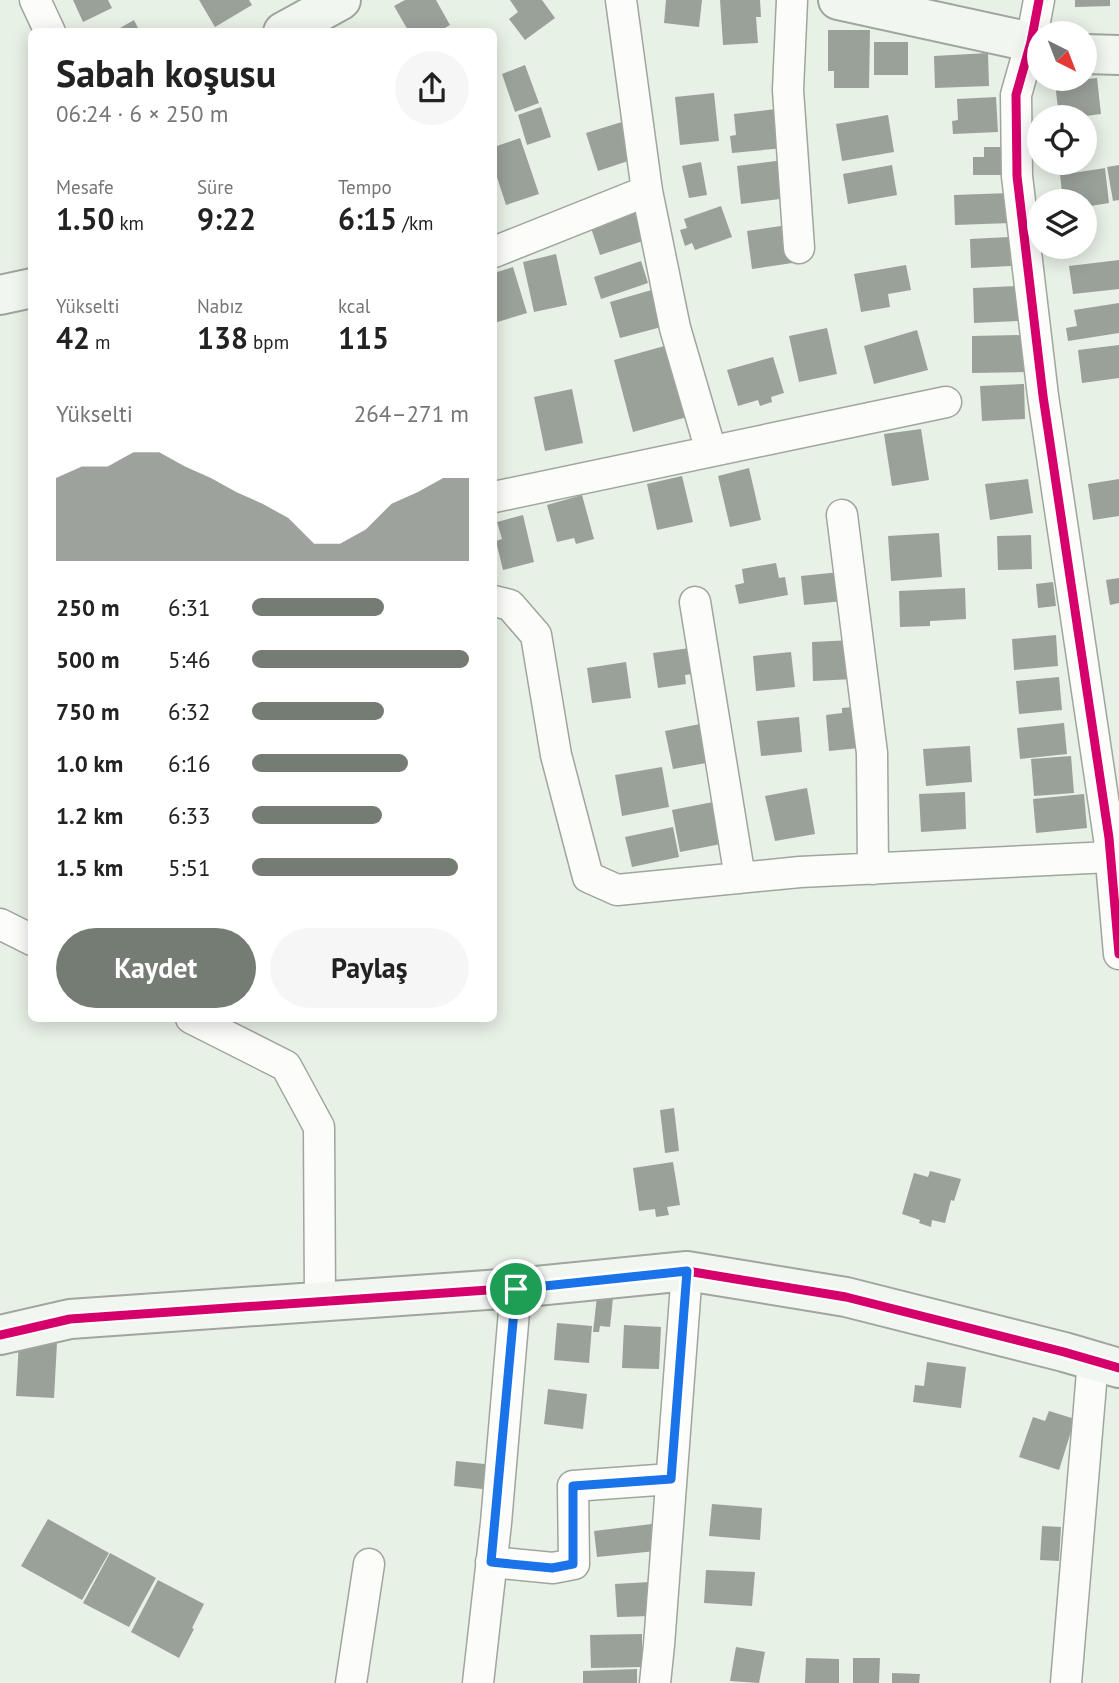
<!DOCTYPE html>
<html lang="tr">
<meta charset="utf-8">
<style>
body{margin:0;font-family:"PT Sans",sans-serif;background:#f6f6f6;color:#222;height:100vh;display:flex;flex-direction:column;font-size:26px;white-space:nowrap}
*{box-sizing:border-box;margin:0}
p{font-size:23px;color:#767676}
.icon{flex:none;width:38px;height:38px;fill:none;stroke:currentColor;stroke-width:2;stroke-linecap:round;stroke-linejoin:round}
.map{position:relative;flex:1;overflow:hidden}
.drawer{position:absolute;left:28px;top:28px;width:469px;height:994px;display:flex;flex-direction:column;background:#fff;border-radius:10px;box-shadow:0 4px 18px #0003}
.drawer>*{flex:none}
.needle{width:46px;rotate:138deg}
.buttons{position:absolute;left:1027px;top:21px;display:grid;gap:14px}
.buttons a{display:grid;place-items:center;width:70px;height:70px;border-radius:50%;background:#fff;box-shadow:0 4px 18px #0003;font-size:35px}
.pin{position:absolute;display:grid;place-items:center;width:60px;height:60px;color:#fff;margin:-30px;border:4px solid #fff;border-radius:50%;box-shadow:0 2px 7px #0007}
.round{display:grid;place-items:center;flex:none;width:74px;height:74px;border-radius:37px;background:#f6f6f6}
.headline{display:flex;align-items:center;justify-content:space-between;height:119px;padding:0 28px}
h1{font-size:38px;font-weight:800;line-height:52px}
.figures{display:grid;grid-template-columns:repeat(3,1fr);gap:10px;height:119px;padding:7px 28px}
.figures div{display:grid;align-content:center}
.figures b{font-size:30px;font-weight:800}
.figures small{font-size:19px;font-weight:400}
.figures p{font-size:19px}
.chart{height:196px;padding:14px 28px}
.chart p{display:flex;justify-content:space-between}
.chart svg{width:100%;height:126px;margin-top:7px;fill:#757c73;opacity:.7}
.cta{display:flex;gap:14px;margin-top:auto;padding:14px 28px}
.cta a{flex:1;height:80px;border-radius:42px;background:#757c73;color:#fff;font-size:28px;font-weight:800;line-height:80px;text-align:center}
.cta a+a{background:#f6f6f6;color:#222}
ul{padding:0 28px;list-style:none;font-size:23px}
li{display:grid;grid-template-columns:112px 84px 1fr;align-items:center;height:52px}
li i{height:18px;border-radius:9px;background:#757c73}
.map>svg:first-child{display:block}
.building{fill:#9aa199}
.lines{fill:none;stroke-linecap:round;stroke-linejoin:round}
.street-casing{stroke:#9fa69d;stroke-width:33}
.secondary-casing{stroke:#9fa69d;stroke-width:42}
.street{stroke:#fcfdfb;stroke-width:30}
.secondary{stroke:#f2f6f1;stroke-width:38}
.cycleway-casing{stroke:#fff;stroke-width:13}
.cycleway{stroke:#d6006c;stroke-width:9}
.route-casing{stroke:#fff;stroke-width:14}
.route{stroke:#1a73e8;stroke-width:9}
</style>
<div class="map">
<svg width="1119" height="1683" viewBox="0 0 1119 1683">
<rect width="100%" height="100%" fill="#e8f1e6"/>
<path class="building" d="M73,0H108L112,8L83,22Z
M199,0H249L252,5L215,27Z
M405,0H436L450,25L438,32H409L394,6Z
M510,0H542L555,18L525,40L509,19L518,12Z
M666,0H702L699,27L664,23Z
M720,0H760L761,17H756L758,43L723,45Z
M1075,0H1110V6L1075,7Z
M134,20L140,32H113Z
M828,30H870L869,88H834V71H828Z
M874,42H908V75H874Z
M988,53L989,86L935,88L934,56Z
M525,65L539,103L515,112L502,74Z
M1097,78L1101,114L1079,117H1059L1055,83Z
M714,93L719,141L680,145L675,97Z
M996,97L998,132L953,134L952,121L958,120L957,99Z
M541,107L551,137L527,145L518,115Z
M776,109L784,148L732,153L730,136L736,135L734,114Z
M888,115L894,152L842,161L836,124Z
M625,121L637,158L598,171L586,133Z
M520,138L539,194L506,205L494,168V147Z
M984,147H1004L1003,175H973V157H984Z
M784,160L788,198L741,204L737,166Z
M701,162L707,195L689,198L682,166Z
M892,165L897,195L848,204L843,174Z
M1119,165V200L1113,201L1107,167Z
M1105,168L1109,203L1085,207V201H1063L1060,175Z
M1010,193L1011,223L955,225L954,195Z
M721,206L732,237L695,250L692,243L685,246L680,230L687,228L684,219Z
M634,211L643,241L600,255L590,225Z
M788,225L799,262L752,269L747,231Z
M1009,237L1011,266L971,268L970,239Z
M556,254L567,305L534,312L523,262Z
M1119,260V289L1073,294L1069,266Z
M641,261L648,283L601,299L594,277Z
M906,265L911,290L888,294L890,307L861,312L854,274Z
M513,267L527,313L494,323V273Z
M1017,286L1018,321L974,323L973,288Z
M655,289L665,326L620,338L610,302Z
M1119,303V333L1068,341L1066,328L1077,326L1074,310Z
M827,328L837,374L799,382L789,336Z
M917,330L928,370L874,384L864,346Z
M1024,335L1025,372L972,373V336Z
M668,345L687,417L633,432L614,360Z
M1119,345V378L1082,383L1078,350Z
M773,357L784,393L771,397L772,402L760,406L758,400L738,406L727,370Z
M1024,384L1025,419L982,421L980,386Z
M572,389L583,443L545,451L534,397Z
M921,429L929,480L892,486L884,434Z
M749,468L761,520L730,527L718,476Z
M682,476L693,522L657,530L647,484Z
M1028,479L1033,513L990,520L985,484Z
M1119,479V516L1093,520L1088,484Z
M582,495L594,539L576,544L574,538L557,542L547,505Z
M523,515L534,562L503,570L496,541L502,539L497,522Z
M939,533L942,577L891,581L888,536Z
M1031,535L1032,569L998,570L997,536Z
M776,563L779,578L785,577L788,595L739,604L735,585L744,583L742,569Z
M840,572L843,601L804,605L801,576Z
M1119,578V603L1110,605L1106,580Z
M1053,582L1056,606L1038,608L1036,584Z
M965,588L966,619L930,621V626L900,627L899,591Z
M1056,635L1058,666L1014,670L1012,639Z
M853,640L854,679L813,681L812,642Z
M690,648L693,674L685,675L686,684L658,688L653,653Z
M791,652L795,687L756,691L753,656Z
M626,662L631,698L592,703L587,668Z
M1059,677L1062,710L1019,714L1016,681Z
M865,706L869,747L829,751L826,715L842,713V708Z
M799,717L802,752L761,756L757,721Z
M705,723L712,762L673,769L665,731Z
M1064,723L1067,754L1020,759L1017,728Z
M970,746L972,782L926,786L923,749Z
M1071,756L1074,793L1034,796L1031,759Z
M662,767L669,807L622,816L615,775Z
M807,788L815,834L775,841L765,796Z
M965,792L966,829L921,832L919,794Z
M1084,794L1087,828L1036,833L1033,799Z
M713,802L721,844L680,852L672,810Z
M673,827L679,857L632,867L625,837Z
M674,1108L679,1151L665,1153L660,1110Z
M673,1162L680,1205L667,1207L669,1215L656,1217L655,1209L639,1211L633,1168Z
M930,1171L961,1179L954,1201L951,1200L945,1223L932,1220L931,1227L919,1223L920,1220L902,1214L914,1173L928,1177Z
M597,1296L613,1298L610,1327L600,1326L599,1332H593Z
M557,1323L592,1326L589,1363L554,1360Z
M624,1325L661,1327L659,1369L622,1368Z
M19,1341L57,1343L54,1398L16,1396Z
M927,1362L966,1367L961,1408L913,1402L915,1385L924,1386Z
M548,1389L587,1394L583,1429L544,1424Z
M1049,1411L1075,1419L1059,1470L1019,1457L1033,1417L1045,1421Z
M456,1461L494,1465L492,1490L454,1486Z
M712,1504L762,1508L760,1540L709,1536Z
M48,1519L109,1553L82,1600L21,1566Z
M652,1524L656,1551L597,1557L594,1531Z
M1042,1526L1061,1527L1059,1561L1040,1560Z
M110,1553L156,1578L129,1627L83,1603Z
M706,1570L755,1572L752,1606L704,1603Z
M158,1580L204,1604L192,1628L194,1629L179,1658L131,1632Z
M650,1582L652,1616L617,1617L615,1584Z
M642,1634V1667L591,1668L590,1635Z
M736,1647L765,1652L759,1683L730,1681Z
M806,1658L839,1659V1683H805Z
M853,1658H880L879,1683H853Z
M637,1669V1683H583V1671Z
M892,1673L920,1674L919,1683H892Z"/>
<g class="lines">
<g class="street-casing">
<path id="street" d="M35,0L50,32
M621,0L647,191L675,328L711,451
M792,0L788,90L799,248
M1039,0L1031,42L1016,95L1017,176L1043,396L1109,838L1119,954
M494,252L647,191
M494,497L946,402
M842,515L872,753L873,869
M494,601L510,605L536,635L556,755L588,877L617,890L800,872L1110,857
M695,602L740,878
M0,924L32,940
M191,1018L286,1066L319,1127L320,1302
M491,1562L553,1568L574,1564L573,1486L671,1479
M351,1683L369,1564
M478,1683L496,1523L516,1288
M655,1683L659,1645L687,1271
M1066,1683L1093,1360"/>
</g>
<g class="secondary-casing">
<path id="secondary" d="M838,0L1040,44
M283,32L341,0
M1085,54L1119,55
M0,295L32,288
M0,1335L70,1319L516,1288L687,1271L846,1297L1064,1352L1119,1368"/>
</g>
<use href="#street" class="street"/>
<use href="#secondary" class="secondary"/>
<g class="cycleway-casing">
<path id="cycleway" d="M1039,0L1031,42L1016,95L1017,176L1043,396L1109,838L1119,954
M0,1335L70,1319L516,1288L687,1271L846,1297L1064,1352L1119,1368"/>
</g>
<use href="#cycleway" class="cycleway"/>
</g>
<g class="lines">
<g class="route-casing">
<path id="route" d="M687,1271L671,1479L573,1486V1564L552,1568L491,1562L516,1289Z"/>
</g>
<use href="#route" class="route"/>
</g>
</svg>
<div class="buttons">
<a><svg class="needle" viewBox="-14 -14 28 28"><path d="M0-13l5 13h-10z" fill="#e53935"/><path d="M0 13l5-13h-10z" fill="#767676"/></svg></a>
<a><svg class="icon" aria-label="locate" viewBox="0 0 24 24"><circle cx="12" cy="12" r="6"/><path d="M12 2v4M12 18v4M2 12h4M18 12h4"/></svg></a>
<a><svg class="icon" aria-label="layers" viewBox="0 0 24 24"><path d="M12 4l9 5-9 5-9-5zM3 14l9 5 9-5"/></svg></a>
</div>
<div class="pin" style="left:516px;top:1289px;background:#1e9e55"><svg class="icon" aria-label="arrive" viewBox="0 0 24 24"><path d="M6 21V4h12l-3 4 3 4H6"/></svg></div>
<section class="drawer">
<div class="headline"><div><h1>Sabah koşusu</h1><p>06:24 · 6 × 250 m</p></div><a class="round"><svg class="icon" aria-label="share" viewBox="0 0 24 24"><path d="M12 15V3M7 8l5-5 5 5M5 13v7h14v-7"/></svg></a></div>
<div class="figures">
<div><p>Mesafe</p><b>1.50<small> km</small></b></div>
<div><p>Süre</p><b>9:22</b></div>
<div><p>Tempo</p><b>6:15<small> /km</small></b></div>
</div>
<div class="figures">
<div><p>Yükselti</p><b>42<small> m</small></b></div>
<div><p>Nabız</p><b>138<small> bpm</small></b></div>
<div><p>kcal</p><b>115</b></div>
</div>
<div class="chart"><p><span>Yükselti</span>264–271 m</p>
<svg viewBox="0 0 160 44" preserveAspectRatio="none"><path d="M0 44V15L10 11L20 11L30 6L40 6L50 11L60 15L70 20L80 24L90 29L100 38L110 38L120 33L130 24L140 20L150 15L160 15V44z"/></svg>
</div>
<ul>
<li><b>250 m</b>6:31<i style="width:61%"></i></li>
<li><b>500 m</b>5:46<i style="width:100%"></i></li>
<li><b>750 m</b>6:32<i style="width:61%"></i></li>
<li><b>1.0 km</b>6:16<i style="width:72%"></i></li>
<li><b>1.2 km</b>6:33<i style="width:60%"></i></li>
<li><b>1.5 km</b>5:51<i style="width:95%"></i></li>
</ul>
<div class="cta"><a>Kaydet</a><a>Paylaş</a></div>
</section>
</div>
